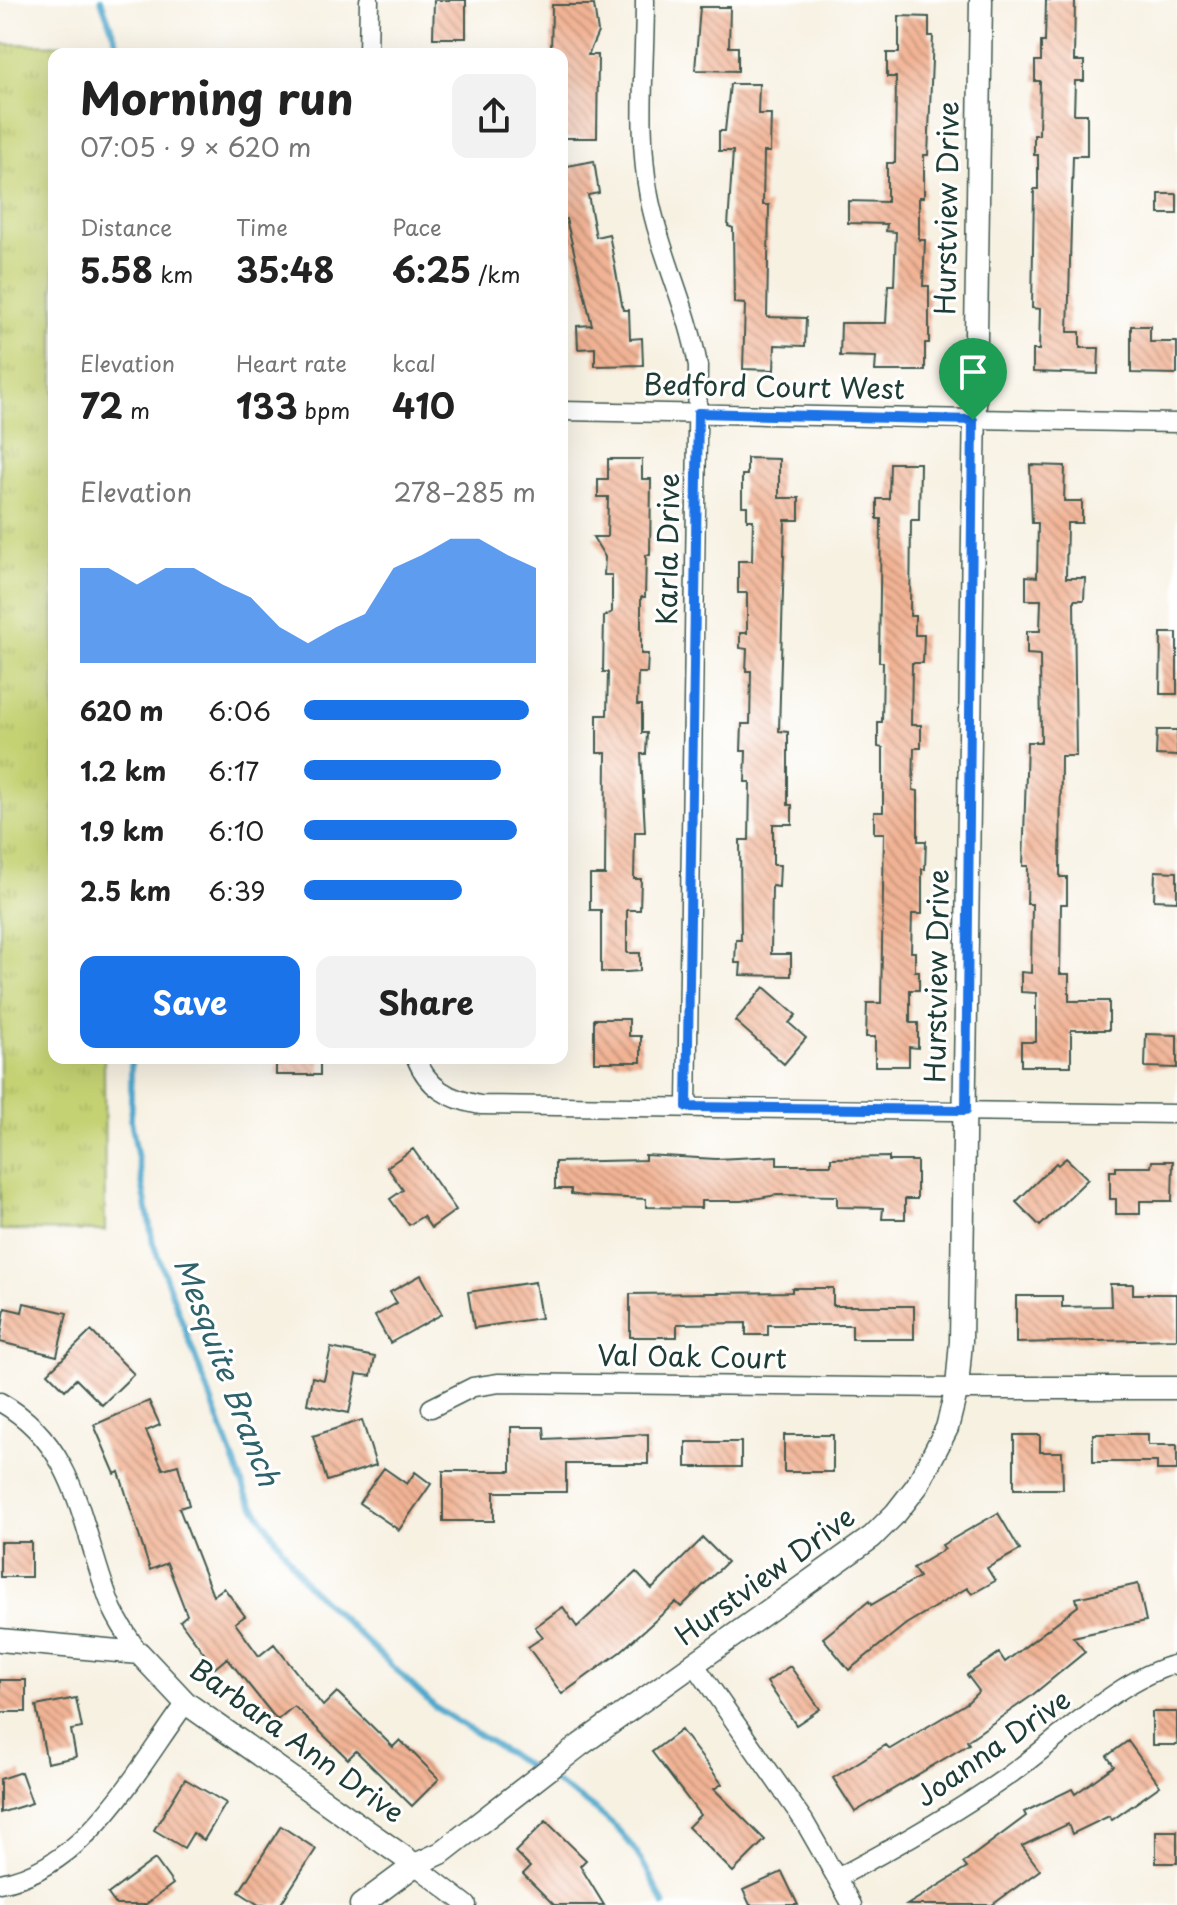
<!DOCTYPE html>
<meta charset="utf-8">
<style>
body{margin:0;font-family:"Playpen Sans",sans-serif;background:#f2f2f2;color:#222;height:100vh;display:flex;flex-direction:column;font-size:30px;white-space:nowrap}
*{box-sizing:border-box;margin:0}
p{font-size:26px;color:#767676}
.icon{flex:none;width:44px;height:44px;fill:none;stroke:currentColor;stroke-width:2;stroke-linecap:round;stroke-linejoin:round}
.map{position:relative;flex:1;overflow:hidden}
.side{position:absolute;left:48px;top:48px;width:520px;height:1016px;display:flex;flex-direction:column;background:#fff;border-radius:16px;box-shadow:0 8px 32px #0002}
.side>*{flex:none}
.pin{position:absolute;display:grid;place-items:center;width:68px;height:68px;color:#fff;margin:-82px -34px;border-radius:50% 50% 50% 0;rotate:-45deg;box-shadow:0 0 8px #0007}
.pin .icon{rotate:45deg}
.round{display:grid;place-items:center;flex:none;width:84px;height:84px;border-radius:16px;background:#f2f2f2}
.headline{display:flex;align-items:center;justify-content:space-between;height:136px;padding:0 32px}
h1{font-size:44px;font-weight:700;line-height:60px}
.stats{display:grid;grid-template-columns:repeat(3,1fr);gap:12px;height:136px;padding:8px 32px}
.stats div{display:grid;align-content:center}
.stats b{font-size:34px;font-weight:700}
.stats small{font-size:22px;font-weight:400}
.stats p{font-size:22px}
.chart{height:224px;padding:16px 32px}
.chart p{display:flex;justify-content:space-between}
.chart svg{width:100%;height:144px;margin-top:8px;fill:#1a73e8;opacity:.7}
.primary-button{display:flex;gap:16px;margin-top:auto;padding:16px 32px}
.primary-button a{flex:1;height:92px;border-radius:16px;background:#1a73e8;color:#fff;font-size:32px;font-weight:700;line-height:92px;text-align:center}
.primary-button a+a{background:#f2f2f2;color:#222}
ul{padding:0 32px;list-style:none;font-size:26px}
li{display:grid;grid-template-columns:128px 96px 1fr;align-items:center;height:60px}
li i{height:20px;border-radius:10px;background:#1a73e8}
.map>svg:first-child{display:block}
.park{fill:url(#park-tufts);stroke:#728854;stroke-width:2}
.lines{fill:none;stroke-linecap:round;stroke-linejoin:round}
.stream{stroke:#4ea7cb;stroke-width:6}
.building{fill:url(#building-back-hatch)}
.minor-casing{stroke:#3f584e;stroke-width:21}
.tertiary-casing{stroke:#3f584e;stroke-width:25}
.minor{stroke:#fff;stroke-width:18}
.tertiary{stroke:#fff;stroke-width:22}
.route-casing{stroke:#fff;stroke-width:16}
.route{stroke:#1a73e8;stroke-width:10}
.labels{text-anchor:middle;stroke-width:6;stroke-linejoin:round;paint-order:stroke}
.street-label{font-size:28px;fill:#1f3d34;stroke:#fff}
.water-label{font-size:30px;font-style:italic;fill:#2f6269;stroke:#fff}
</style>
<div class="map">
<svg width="1177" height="1905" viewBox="0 0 1177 1905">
<defs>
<pattern id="park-tufts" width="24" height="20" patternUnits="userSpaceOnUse" patternTransform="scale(2)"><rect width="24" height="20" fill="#c5d273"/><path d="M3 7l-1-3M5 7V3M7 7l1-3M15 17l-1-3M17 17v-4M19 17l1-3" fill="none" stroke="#a9b564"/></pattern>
<pattern id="building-back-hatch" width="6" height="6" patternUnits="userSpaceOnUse" patternTransform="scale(2)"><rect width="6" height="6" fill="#f2b394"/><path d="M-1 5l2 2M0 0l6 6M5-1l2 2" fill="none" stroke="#c3937a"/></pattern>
</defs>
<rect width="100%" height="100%" fill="#fff"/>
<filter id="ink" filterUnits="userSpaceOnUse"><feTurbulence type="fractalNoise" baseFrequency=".0125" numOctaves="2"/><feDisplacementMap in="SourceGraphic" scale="16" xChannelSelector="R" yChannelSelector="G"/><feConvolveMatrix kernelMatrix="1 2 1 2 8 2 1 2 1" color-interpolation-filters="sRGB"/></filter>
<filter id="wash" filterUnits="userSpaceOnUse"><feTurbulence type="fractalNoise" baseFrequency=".006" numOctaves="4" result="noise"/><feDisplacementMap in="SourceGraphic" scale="32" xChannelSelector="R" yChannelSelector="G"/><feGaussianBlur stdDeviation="1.8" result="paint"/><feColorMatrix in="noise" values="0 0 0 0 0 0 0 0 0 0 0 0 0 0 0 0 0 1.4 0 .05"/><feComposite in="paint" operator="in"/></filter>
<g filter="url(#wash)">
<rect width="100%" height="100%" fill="#f7f1e2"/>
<path class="park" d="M0,44L79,45L82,54H54V1058H104L105,1231L0,1230Z"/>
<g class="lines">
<path class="stream" d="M101,0L121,54
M131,1058V1120L153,1243L247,1496L307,1585L436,1708L536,1771
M546,1777C611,1817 632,1833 664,1905"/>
</g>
<g id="blocks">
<path class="building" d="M434,0H466V38H433Z
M1046,0H1075L1074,61H1084V81H1075L1074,114H1087V156H1073L1068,332H1080V348H1099L1098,374L1033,372V350H1039L1040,309L1032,308L1034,189H1038V155H1034V135H1039L1040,81H1035V61H1041V42H1045Z
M552,5H594L598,32L588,55H598L597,138H562V54H551Z
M700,7H730L729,47H738V71L695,70Z
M899,16L929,17V36H933L928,155H924V197H919V240H925L923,286H929V343H925V371H875L876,357L840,356L841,323H886L888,285H894L896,232L886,231L887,224L848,223V201L887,202V163H895L896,77H887V53H899Z
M730,84H759L758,114H771L770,152H764L763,205H769L767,317L806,318L805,346L775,345L774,370L743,369L745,304L734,303L733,228L728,226L733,151H719V131H725Z
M594,161L599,193L588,195L596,237L609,234L623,310H629L630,339L642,338L643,365L595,366V348L578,349L577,326L592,325L566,219L562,220V167Z
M1159,194H1177V214H1159Z
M1131,326H1150V342H1177V374L1131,373Z
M747,458L779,459V498H799V520H785L779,731L788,732V805H792V824H773V865H780L779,887L772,886L771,954H791V976L740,975L741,963H735L736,940H741L740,840H749L750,782H745L746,751H741L742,724H750L751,671H746L747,649L740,648V633H747V593H738V561H752L753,520H747V506H742V475H747Z
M608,459H642V479H651L650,555H646L645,597H641V654H648L647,673H638L637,705H642V733H647L646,754H641L645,832H635L634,879H641L640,910H627V953H640V971L627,972H601V910H590V875H605L606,753H597V715H607L608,672H603L604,617L612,612V575H604L605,557L593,537H607L608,497H598V479H608Z
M890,463H920L919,520H911L910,616H915V635H924L923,663H912L911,725H921V748H914L913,790L918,791V841H926L925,869H922V914H912L911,952H915V971H919V990H910V1023H918V1048L909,1047V1066H875V1037H866L867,1003H881L884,833H874V812H883V748L878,747V722H882L883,662H879L881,519H877V499H889Z
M1030,465L1065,466L1064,501H1082V523H1067L1066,578H1085L1084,600H1074L1076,756H1061L1060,877H1067V904H1061L1060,974H1069V1001H1109V1030H1071V1066H1021V1042H1036V993L1021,992V972L1031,973L1032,904H1027L1028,866H1023L1027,742H1041L1040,655L1027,654V631H1040L1041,600H1026V576L1037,577L1038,523H1032Z
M1161,633H1177V694H1160Z
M1157,730H1177V756L1156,755Z
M1155,871L1177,872V901L1154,900Z
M764,987L796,1015L789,1023L806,1038L784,1064L735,1021Z
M594,1019H629V1036H641V1062H594Z
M1146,1034L1177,1035V1068L1145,1067Z
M276,1058H320V1075H276Z
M413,1149L456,1210L431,1228L423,1216L409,1225L390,1199L403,1190L387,1167Z
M645,1155L716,1159L777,1156V1165H831V1158L889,1157V1161H917V1199H905V1219H882L883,1208L837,1207V1196L777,1195L741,1201H701V1208L646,1207V1199L583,1196L571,1194V1189H555V1162L645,1160Z
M1066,1158L1088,1179L1040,1226L1016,1202L1056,1163L1058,1165Z
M1152,1161H1173L1172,1201H1140V1214H1116V1199H1110V1171H1116V1167H1151Z
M421,1275L442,1314L390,1343L375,1316L397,1303L390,1292Z
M535,1282L541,1318L474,1328L468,1292Z
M1110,1284H1133V1294H1177V1339L1016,1343V1296H1062V1307L1111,1306Z
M792,1288H833V1306H914V1339H852V1325H768V1335H746V1323L677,1324V1337H630V1294L792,1292Z
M24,1303L67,1313L57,1356L0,1342L5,1308L22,1312Z
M91,1331L134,1374L102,1405L76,1379L65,1390L48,1373Z
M331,1348L375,1357L371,1376L357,1374L349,1413L307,1404L312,1377L324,1380Z
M149,1401L160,1425L146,1431L163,1469L178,1465L189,1505L179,1508L213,1596L224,1588L245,1616L235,1623L259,1656L274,1644L323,1706L337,1692L393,1747L400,1740L439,1779L412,1806L356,1751L348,1759L294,1706L277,1720L227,1658L215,1668L180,1621L187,1615L167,1563L150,1570L119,1472L115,1474L94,1425Z
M362,1420L376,1465L327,1481L313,1436Z
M511,1427H544L545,1439L648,1434V1464H566V1492H494V1521H443V1471H511Z
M1093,1434H1148V1445H1177V1470H1157V1462H1093Z
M784,1435H833V1472H784Z
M1014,1435H1040V1452H1062L1063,1489H1014Z
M686,1442H741V1467H686Z
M384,1468L407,1484L415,1472L431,1484L399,1530L359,1503Z
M998,1513L1020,1550L987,1568L995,1581L972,1594L967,1588L906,1624L849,1670L823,1638L869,1601L871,1605L919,1577L913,1568L945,1549L942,1545Z
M703,1538L727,1562L681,1607L676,1602L620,1652L562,1694L528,1647L543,1637L535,1627L563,1607L577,1627L636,1572L652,1589Z
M0,1542H31V1577H0Z
M1138,1584L1146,1621L1073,1637L1085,1652L1030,1697L967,1741L969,1744L855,1812L833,1778L886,1745L890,1749L967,1703L979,1691L967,1675L999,1653L1005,1662L1078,1606L1076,1598Z
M790,1666L820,1709L796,1725L767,1682Z
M0,1680H26V1712H0Z
M76,1698L82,1728L71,1730L76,1757L47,1763L36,1706Z
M1152,1712H1177V1745H1152Z
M681,1730L722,1784L714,1789L765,1840L733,1872L688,1827L700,1815L652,1752Z
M1128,1741L1160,1786L1112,1820L1109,1816L1072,1834L1068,1824L1022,1846L1040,1870L992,1905H907L967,1868L963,1863L1026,1816L1024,1812L1072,1789L1075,1794L1114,1766L1107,1756Z
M21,1772L32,1803L0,1813V1779Z
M185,1779L226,1803L204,1840L193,1833L184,1848L154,1830Z
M546,1821L586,1860L580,1866L604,1905H554L523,1874L530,1867L515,1852Z
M281,1826L316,1849L280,1905H259L239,1892Z
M1156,1831H1177V1863H1156Z
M155,1859L173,1884L145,1905H116L108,1894Z
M782,1872L798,1905H750L743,1890Z"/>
</g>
</g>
<g filter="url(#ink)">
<use href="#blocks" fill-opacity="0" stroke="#3f584e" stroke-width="2"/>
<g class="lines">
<g class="minor-casing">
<path id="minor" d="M645,0C645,64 637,133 649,196C660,254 688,307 698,366L687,1107
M368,54L369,0
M562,411L1177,423
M416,1058C428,1088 449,1099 480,1105L1177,1114
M0,1402C82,1448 81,1535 113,1610C120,1625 130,1639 139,1653
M431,1408L473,1387L499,1383L957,1388
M695,1665L804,1821L852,1905
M415,1865L467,1905
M839,1877C897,1846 954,1814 1008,1776C1058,1741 1118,1678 1177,1664
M0,1883C87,1868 137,1769 186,1703"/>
</g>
<g class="tertiary-casing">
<path id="tertiary" d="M957,1388H1177
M0,1640L139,1653L186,1703L415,1865
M361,1905L415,1865L441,1853L580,1745L872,1537L896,1513L917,1486L947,1428L957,1388L961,1341L981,0"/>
</g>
<use href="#minor" class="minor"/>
<use href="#tertiary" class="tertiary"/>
</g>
</g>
<g class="lines" filter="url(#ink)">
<g class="route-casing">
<path id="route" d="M698,413L973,420L966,1110L687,1107Z"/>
</g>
<use href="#route" class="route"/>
</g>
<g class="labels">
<g class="street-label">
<text transform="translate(947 208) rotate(-89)" y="10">Hurstview Drive</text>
<text transform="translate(774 387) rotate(1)" y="10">Bedford Court West</text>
<text transform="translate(668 549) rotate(-89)" y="10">Karla Drive</text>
<text transform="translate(937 976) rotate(-89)" y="10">Hurstview Drive</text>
<text transform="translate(692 1357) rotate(1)" y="10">Val Oak Court</text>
<text transform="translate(765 1576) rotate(-36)" y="10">Hurstview Drive</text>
<text transform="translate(297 1741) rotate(36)" y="10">Barbara Ann Drive</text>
<text transform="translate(993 1748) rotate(-35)" y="10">Joanna Drive</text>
</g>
<g class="water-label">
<text transform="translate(226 1372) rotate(69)" y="10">Mesquite Branch</text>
</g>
</g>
</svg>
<div class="pin" style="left:973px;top:420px;background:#1e9e55"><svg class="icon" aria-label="arrive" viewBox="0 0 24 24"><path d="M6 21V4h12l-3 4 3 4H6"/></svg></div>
<section class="side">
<div class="headline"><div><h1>Morning run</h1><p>07:05 · 9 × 620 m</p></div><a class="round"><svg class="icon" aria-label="share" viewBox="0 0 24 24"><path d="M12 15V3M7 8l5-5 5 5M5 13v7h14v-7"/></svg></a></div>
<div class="stats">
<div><p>Distance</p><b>5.58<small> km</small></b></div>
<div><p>Time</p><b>35:48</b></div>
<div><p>Pace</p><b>6:25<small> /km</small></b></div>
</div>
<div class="stats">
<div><p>Elevation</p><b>72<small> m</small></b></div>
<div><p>Heart rate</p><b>133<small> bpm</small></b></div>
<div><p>kcal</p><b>410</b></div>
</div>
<div class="chart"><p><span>Elevation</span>278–285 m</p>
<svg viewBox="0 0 160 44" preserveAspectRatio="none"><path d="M0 44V15L10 15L20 20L30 15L40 15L50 20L60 24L70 33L80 38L90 33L100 29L110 15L120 11L130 6L140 6L150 11L160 15V44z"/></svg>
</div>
<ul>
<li><b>620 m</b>6:06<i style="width:97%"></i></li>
<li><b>1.2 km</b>6:17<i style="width:85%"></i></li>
<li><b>1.9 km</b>6:10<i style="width:92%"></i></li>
<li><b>2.5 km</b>6:39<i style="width:68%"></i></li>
</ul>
<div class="primary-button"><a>Save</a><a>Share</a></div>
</section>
</div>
